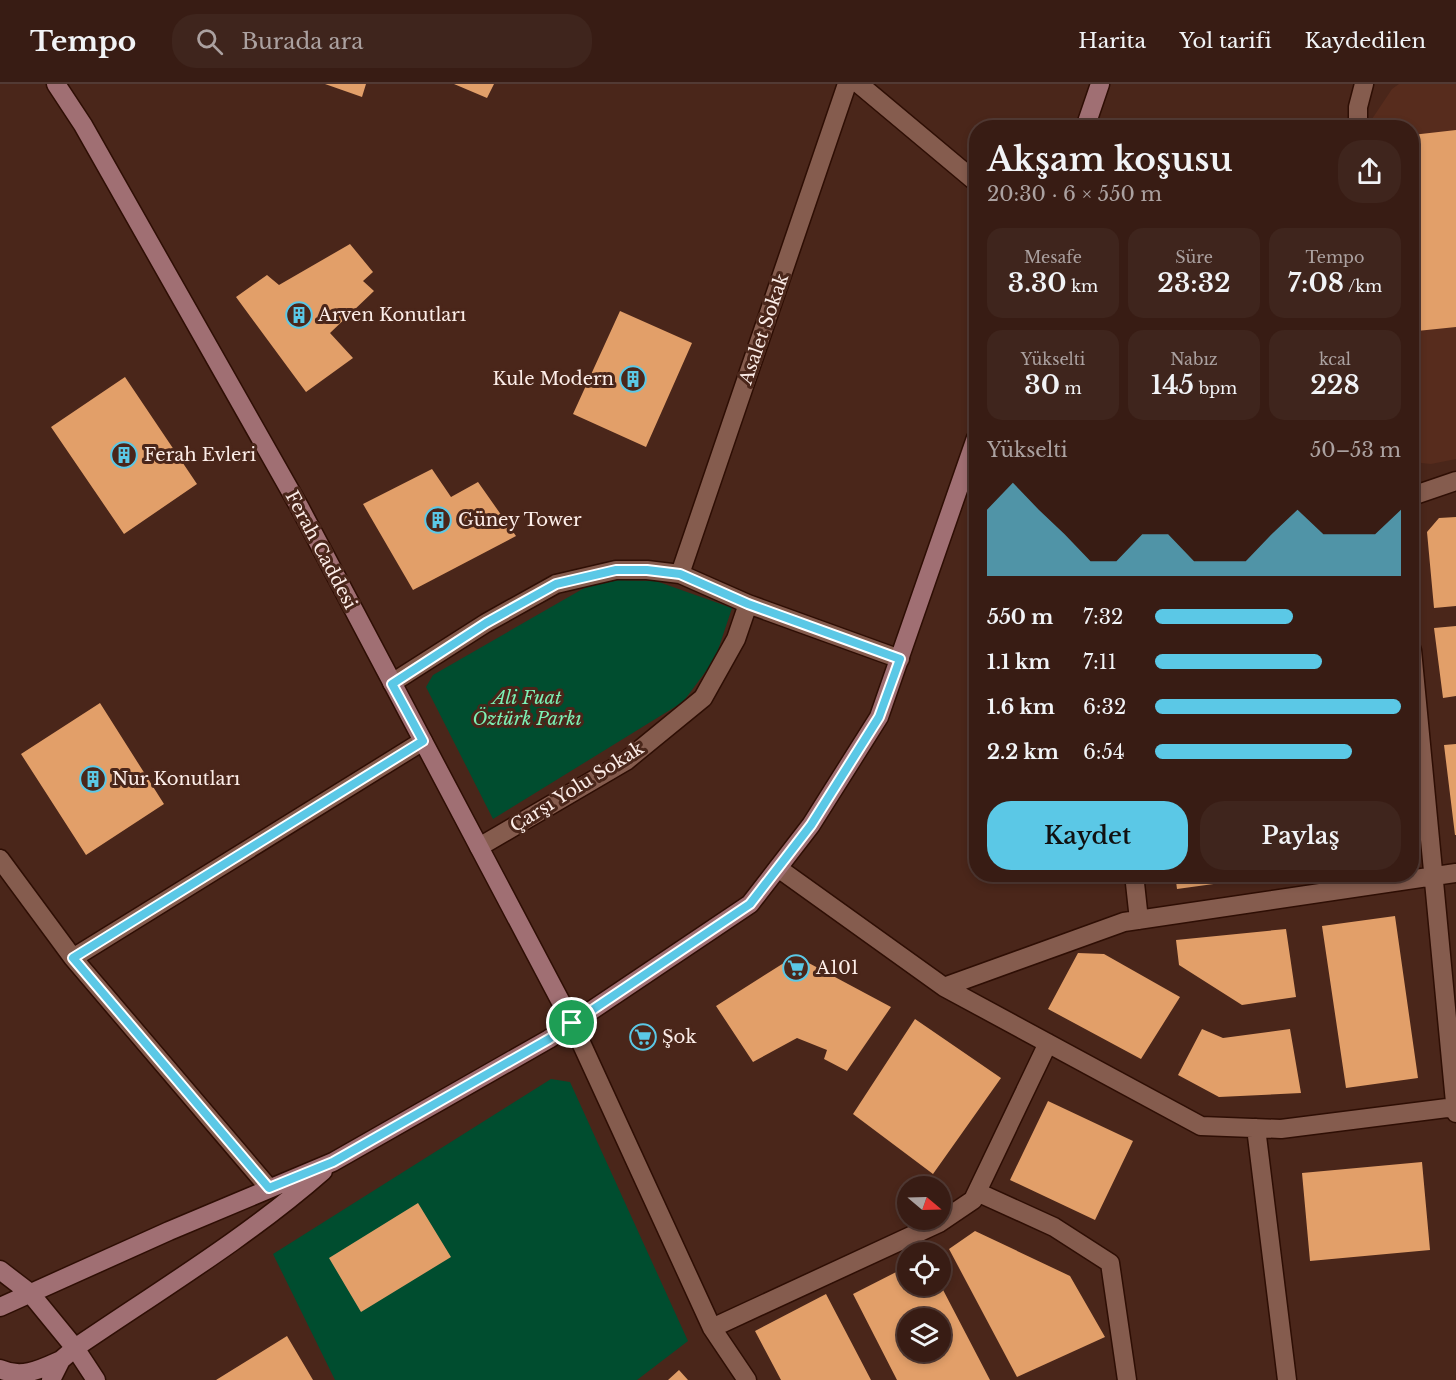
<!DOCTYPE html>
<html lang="tr">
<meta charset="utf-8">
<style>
body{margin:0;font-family:"Libre Baskerville",serif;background:#3f251d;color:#f1f3f6;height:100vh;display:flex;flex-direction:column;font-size:22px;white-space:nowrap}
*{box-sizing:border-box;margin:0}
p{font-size:20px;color:#aba1a0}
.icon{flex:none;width:33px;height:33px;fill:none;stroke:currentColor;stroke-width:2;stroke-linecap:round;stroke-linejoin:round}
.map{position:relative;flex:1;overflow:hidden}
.sheet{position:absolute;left:969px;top:36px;width:450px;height:762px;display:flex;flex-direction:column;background:#381c14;border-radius:24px;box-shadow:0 3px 9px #0003,0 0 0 2px #523a34}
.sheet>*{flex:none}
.needle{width:39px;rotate:109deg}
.fabs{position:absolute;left:897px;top:1092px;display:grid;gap:12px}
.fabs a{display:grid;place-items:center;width:54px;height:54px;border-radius:50%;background:#381c14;box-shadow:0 3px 9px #0003,0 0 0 2px #523a34;font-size:30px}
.pin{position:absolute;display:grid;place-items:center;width:51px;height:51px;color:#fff;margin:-26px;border:3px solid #fff;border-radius:50%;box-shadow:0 2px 6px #0007}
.round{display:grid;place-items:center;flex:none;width:63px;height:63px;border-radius:24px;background:#3f251d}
.overview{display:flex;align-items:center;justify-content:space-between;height:102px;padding:0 18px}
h1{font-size:33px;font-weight:600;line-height:45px}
.figures{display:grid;grid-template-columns:repeat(3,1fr);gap:9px;height:102px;padding:6px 18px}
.figures div{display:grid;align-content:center;border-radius:15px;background:#3f251d;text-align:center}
.figures b{font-size:26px;font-weight:600}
.figures small{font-size:16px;font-weight:400}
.figures p{font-size:16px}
.chart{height:168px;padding:12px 18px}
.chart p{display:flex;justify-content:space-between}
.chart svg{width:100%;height:108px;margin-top:6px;fill:#5bc8e6;opacity:.7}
.button{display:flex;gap:12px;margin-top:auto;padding:12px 18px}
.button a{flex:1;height:69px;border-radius:24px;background:#5bc8e6;color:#111;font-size:24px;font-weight:600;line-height:69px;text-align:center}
.button a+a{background:#3f251d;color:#f1f3f6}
ul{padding:0 18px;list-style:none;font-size:20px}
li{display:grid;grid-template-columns:96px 72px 1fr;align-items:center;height:45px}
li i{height:15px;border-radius:8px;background:#5bc8e6}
header{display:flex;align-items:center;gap:36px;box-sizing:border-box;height:84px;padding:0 30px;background:#381c14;border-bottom:2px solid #523a34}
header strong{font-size:28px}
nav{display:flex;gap:33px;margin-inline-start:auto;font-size:21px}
.search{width:420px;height:54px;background:#3f251d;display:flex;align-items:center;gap:15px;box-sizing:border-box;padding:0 21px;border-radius:24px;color:#aba1a0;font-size:22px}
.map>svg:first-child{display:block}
.built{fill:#572c1d}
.green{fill:#004d2f}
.building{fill:#e29f69;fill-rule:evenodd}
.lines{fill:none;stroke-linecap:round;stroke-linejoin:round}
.street-casing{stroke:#2e0e04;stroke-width:21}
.secondary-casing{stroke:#2e0e04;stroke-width:21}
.street{stroke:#855c4e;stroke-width:18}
.secondary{stroke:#a06f73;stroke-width:18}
.route-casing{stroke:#fff;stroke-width:12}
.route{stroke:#5bc8e6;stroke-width:8}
.labels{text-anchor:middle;stroke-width:6;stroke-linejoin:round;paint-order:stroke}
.poi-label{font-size:18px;fill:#fcede8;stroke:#4a261a;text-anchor:start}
.street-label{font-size:18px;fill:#fcede8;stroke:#4a261a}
.park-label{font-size:18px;font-style:italic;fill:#7cf1b5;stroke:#4a261a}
</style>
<header>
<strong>Tempo</strong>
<div class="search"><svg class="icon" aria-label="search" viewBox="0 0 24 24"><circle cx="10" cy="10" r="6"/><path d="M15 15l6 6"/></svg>Burada ara</div>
<nav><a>Harita</a><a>Yol tarifi</a><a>Kaydedilen</a></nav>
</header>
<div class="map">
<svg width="1456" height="1296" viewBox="0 0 1456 1296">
<rect width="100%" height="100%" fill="#4a261a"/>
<path class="built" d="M1399,0H1456V375L1431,380L1412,378V44L1373,43L1372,35L1392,5Z"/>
<path class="green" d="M618,496L656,497L732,524L715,575L683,618L493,735L426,603L433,591L586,503Z
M551,995L570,998L688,1257L637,1296H335L273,1170Z"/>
<path class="building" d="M325,0H366L362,13Z
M454,0H494L487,14Z
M1456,46V243L1417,247L1412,187V51Z
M350,160L373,188L363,197L374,207L330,249L353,274L306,308L236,213L267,191L279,201Z
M620,227L692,259L646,363L573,330Z
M125,293L197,400L124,450L51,343Z
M432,385L451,413L478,398L516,452L413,506L363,420Z
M1456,433V522L1434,524L1427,448L1439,434Z
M1456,542V612L1443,614L1434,544Z
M100,619L164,720L86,771L21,670Z
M1456,660V751H1455L1444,661Z
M1175,790H1272V792L1177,805Z
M1395,832L1418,994L1346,1004L1322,842Z
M1286,845L1296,913L1242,921L1179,881L1176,856Z
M1078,869L1104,870L1180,913L1141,975L1048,925Z
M787,877H805L891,923L847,987L824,975L827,966L797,954L753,978L716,922Z
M915,935L1001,994L933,1090L853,1030Z
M1202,945L1223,954L1290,945L1301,1009L1219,1013L1178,991Z
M1048,1017L1133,1057L1095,1136L1010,1096Z
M1422,1078L1430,1166L1310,1177L1302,1089Z
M418,1119L451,1173L361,1228L329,1174Z
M975,1147L1070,1192L1105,1253L1017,1293L949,1165Z
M908,1182V1202H941L990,1296H897L853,1210ZM908,1234H940V1268H908Z
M826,1210L871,1296H781L755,1247Z
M287,1252L313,1296H216Z
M679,1286L688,1296H668Z"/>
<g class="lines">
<g class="street-casing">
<path id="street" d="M859,0L976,98
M1358,44V23L1364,0
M1412,412L1456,397
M680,490L847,0
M1412,566L1456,1029
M392,599L486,539L556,500L616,486H647L680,490L748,520L900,575
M479,763L626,677L703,614L736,555L748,520
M0,775L73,874L269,1104
M778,784L944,903L1124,838L1456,789
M1134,790L1139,836
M73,874L423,657
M944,903L1201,1042L1281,1045L1455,1023
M572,939L712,1244L747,1296
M1256,1044L1287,1296
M977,1108L1054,1143L1110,1179L1127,1296
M712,1244L939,1139L973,1116L1048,959"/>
</g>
<g class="secondary-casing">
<path id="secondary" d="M56,0L83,41L300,424L572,939
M1085,44L1100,0
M0,1186L30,1209L75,1264L96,1296
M0,1223L169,1147L333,1078L549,955L750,820L811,741L879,633L976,354
M0,1285C22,1295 41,1285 61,1276
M51,1296L61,1276L75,1264C157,1208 248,1153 323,1087"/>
</g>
<use href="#street" class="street"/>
<use href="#secondary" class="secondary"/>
</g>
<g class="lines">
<g class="route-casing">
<path id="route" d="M616,486H647L680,490L748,520L900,575L879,633L811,741L750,820L549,955L333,1078L269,1104L73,874L423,657L392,600L486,539L556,500Z"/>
</g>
<use href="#route" class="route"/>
</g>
<defs>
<g id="building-ring" transform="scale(1.35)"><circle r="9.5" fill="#4a261a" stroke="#5bc8e6" stroke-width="1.5"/><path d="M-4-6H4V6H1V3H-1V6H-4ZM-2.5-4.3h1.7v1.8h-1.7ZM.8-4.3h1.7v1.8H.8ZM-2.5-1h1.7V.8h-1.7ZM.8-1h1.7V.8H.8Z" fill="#5bc8e6"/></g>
<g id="supermarket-ring" transform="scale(1.35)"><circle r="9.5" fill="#4a261a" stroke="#5bc8e6" stroke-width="1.5"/><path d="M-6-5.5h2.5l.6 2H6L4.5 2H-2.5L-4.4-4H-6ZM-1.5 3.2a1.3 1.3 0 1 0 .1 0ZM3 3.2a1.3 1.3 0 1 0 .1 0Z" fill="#5bc8e6"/></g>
</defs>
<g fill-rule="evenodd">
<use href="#building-ring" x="299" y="231"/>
<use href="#building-ring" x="633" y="295"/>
<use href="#building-ring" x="124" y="371"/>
<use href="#building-ring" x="438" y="436"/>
<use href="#building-ring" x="93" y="695"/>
<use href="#supermarket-ring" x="796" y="884"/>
<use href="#supermarket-ring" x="643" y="953"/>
</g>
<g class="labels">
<g class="poi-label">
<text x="318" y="237">Arven Konutları</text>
<text x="614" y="301" text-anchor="end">Kule Modern</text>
<text x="144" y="377">Ferah Evleri</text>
<text x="458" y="442">Güney Tower</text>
<text x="112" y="701">Nur Konutları</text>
<text x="816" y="890">A101</text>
<text x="662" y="959">Şok</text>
</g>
<g class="street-label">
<text transform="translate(764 245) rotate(-71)" y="6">Asalet Sokak</text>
<text transform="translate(321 466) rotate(62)" y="6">Ferah Caddesi</text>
<text transform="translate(577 703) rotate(-32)" y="6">Çarşı Yolu Sokak</text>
</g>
<g class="park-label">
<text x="527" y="620">Ali Fuat<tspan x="527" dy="21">Öztürk Parkı</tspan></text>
</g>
</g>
</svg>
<div class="fabs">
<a><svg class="needle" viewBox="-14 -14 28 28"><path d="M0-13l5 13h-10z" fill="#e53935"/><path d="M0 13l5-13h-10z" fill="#aba1a0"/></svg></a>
<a><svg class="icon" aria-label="locate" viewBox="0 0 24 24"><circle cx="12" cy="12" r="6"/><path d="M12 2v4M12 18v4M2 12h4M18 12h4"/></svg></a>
<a><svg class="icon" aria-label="layers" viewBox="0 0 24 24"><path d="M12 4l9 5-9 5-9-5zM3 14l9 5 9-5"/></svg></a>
</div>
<div class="pin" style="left:572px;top:939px;background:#1e9e55"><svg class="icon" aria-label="arrive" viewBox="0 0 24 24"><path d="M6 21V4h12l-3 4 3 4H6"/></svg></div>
<section class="sheet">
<div class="overview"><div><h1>Akşam koşusu</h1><p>20:30 · 6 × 550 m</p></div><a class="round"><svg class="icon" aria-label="share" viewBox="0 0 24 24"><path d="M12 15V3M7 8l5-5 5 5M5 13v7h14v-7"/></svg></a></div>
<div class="figures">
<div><p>Mesafe</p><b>3.30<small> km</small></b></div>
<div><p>Süre</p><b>23:32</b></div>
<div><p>Tempo</p><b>7:08<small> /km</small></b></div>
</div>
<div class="figures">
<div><p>Yükselti</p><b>30<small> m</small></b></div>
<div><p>Nabız</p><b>145<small> bpm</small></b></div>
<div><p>kcal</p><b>228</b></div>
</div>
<div class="chart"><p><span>Yükselti</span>50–53 m</p>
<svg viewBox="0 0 160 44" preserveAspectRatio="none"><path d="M0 44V17L10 6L20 17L30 27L40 38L50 38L60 27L70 27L80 38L90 38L100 38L110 27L120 17L130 27L140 27L150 27L160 17V44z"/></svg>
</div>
<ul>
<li><b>550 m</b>7:32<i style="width:56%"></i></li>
<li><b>1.1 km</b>7:11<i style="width:68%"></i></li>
<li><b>1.6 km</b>6:32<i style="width:100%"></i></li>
<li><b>2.2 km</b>6:54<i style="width:80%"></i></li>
</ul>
<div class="button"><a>Kaydet</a><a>Paylaş</a></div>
</section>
</div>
